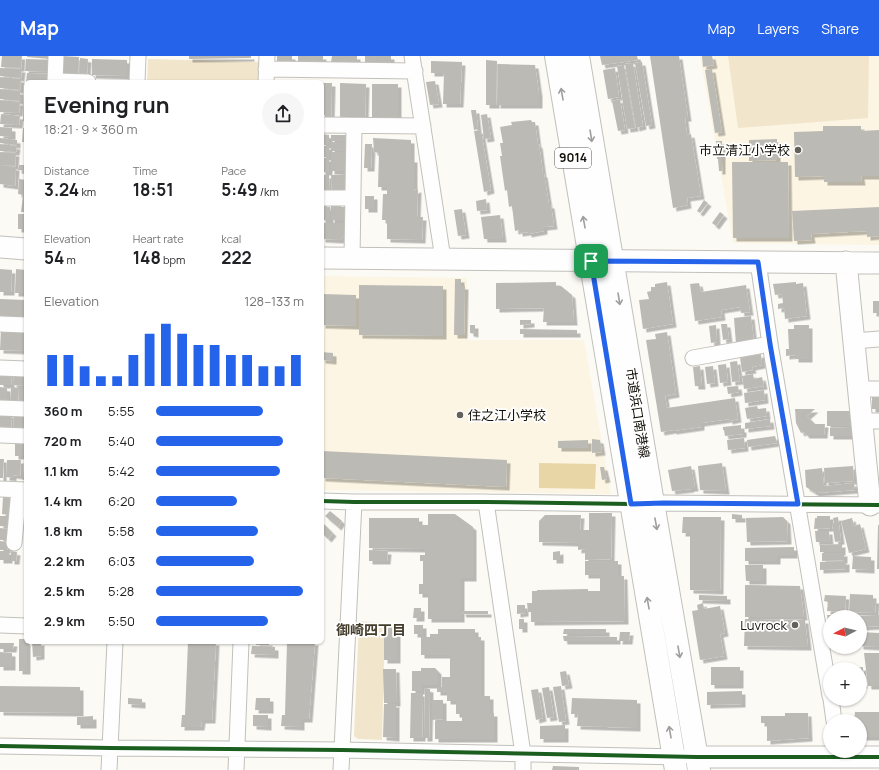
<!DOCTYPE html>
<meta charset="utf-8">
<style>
body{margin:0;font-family:Manrope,"Noto Sans JP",sans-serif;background:#f6f6f6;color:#202124;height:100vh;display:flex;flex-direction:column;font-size:15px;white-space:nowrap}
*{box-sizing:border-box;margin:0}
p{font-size:13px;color:#757577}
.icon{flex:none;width:22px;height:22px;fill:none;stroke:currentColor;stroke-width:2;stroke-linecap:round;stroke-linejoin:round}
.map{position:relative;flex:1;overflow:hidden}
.sheet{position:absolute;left:24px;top:24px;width:300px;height:564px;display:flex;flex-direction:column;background:#fff;border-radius:6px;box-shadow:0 1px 3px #0004}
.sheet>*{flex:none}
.needle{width:26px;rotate:263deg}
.fabs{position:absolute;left:823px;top:554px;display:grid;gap:8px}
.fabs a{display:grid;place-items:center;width:44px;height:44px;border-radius:50%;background:#fff;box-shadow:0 1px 3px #0004;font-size:20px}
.pin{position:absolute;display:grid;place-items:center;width:34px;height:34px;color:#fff;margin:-17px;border-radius:8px;box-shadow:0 2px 6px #0006}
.round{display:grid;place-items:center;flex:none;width:42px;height:42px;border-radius:21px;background:#f6f6f6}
.summary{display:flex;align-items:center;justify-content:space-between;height:68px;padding:0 20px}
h1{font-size:22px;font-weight:700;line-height:30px}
.figures{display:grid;grid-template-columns:repeat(3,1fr);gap:6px;height:68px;padding:4px 20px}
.figures div{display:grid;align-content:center}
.figures b{font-size:17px;font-weight:700}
.figures small{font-size:11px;font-weight:400}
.figures p{font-size:11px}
.chart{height:112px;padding:8px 20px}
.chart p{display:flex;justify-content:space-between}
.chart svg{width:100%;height:72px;margin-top:4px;stroke:#2563eb;stroke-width:6}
ul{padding:0 20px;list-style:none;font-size:13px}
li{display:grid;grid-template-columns:64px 48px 1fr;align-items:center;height:30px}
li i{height:10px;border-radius:5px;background:#2563eb}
header{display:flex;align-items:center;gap:24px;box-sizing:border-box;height:56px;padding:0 20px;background:#2563eb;color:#fff}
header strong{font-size:19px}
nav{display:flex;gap:22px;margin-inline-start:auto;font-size:14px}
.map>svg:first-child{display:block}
.built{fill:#fcf5e3}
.green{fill:#f1e6cc}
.water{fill:#e9d6a7}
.building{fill:#bcbab4;filter:url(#shadow)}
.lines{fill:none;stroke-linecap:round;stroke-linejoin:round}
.street-casing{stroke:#c2c0bb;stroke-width:17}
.secondary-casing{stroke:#c2c0bb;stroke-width:23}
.primary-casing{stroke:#c2c0bb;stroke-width:24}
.street{stroke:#fefefe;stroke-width:15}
.secondary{stroke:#fefefe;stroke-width:21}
.primary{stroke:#fefefe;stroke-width:22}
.cycleway-casing{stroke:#fff;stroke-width:6}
.cycleway{stroke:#1b5e20;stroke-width:4}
.oneway{stroke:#a09e9c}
.route-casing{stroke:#fff;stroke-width:8}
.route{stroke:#2563eb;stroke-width:5}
.poi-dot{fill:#64615b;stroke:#fff;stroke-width:1.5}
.labels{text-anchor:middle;stroke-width:3.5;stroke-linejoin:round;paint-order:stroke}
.shield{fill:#fff;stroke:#595752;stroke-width:1}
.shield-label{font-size:12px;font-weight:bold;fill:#120f08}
.poi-label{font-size:13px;fill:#120f08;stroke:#fff;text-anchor:end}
.street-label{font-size:13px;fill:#120f08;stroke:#fff}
.neighbourhood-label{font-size:14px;font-weight:bold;fill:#443d2c;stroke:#fff}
</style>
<header>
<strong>Map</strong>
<nav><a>Map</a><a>Layers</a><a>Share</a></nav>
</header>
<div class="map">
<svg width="879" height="714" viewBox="0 0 879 714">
<defs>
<filter id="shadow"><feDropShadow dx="3.5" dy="3.5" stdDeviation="0" flood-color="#0004"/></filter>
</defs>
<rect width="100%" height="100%" fill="#fbfaf5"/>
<path class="built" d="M700,0H879V189L733,187Z
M322,220L467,222V284H584L611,438L322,434Z"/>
<path class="green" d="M728,0H869L868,62L738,72Z
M148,3L260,6L259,26H147Z
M359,565L385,567L382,684L358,683L354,680Z"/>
<path class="water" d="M539,407L596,408L595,433L539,432Z"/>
<path class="building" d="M2,0H22L21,12L1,11Z
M27,0H49V3L27,1Z
M61,0L79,1L78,21L64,20V17H61Z
M189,0H251V2L189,3Z
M277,0H292V5H277Z
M298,0H323V6H298Z
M332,0H357V6H331Z
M365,0H391V7L365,6Z
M600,0H637L638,4L602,9Z
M650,0H679L688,62H685L687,79L691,78L701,140L687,142L688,149L673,152Z
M702,0H712L714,9L703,11Z
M80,2L88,3L87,19L79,18Z
M26,3L48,4V16L25,15Z
M92,3L127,4V20L92,19Z
M486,4L497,5L496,49H486Z
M431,5L462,6L460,48H443L444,17H431Z
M642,6L652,69L646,70L635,7Z
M633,7L643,70L636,72L625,8Z
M498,8L535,9L539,38V49H497Z
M624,9L635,72L627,73L617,10Z
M0,12L22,13L21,22L0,20Z
M615,12L619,41L608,43L603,14Z
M712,13L722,76L715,77L705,14Z
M27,17L49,18L48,26H26Z
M0,21L21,23L20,34L0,32Z
M435,25L439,48L430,49L426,26Z
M322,27H332L331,63H325V59H322Z
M340,27L366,28L365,63H359V60H345V63H340Z
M24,28H26V65H23Z
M372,28H398V64H392L391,61H377L378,64H372Z
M0,33L20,35V45L0,43Z
M620,43L625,74L618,75L612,45Z
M0,44L20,46L19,57L0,56Z
M471,54H476L478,73L474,74Z
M1,58L20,60L19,69L0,68Z
M487,58L491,82L484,83L481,59Z
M531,64L532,66H535L538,89L539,88L543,118H544L549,149H551L554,170L544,171V175L528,178V176L519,177V174L515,175L512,150L509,151L507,134L505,135L500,100H502L500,87H503L500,71L512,69L511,66Z
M823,70H861V75L879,74V120H861L862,126H824V120L795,121L794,76L823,75Z
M0,71L12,72V81L0,80Z
M23,72H26V86H22Z
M481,74L491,134L484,136L474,75Z
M322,78L329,79V89H322Z
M331,79H347V85H331Z
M0,82L17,84V89L0,87Z
M373,82L411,84V103H414V134L418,133L417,161H423L422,184L387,183V164H382L383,138H387V131H378L379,97L374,96Z
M777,83V104L749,105V84Z
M716,85H722V115H719L718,103H717Z
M331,86H347V95H331Z
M0,88L17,90L16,96L0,95Z
M365,88H372L371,112H364Z
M322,90H329V101H322Z
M0,96L16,97L15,110L0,109Z
M331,96H346V115H331Z
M322,102H329V116H322Z
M732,106H788L789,182H733Z
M0,109L16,111L15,130L0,128Z
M19,109H26V115L18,114Z
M347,118V133L341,134V136L332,137L331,119Z
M322,119H329L330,134H322Z
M19,123L26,124V156H21L23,139L18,138Z
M365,140H374V153H365Z
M486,143L487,154L477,155L476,145Z
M704,144L708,147L700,157L697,155Z
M322,148H327V151H330V164H322Z
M331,148H341V151H346L347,164H331Z
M879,151V180L867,181V175L811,178L812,184L794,185L792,155Z
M462,153L466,179L458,180L454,154Z
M720,156L724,159L716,170L712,167Z
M18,158H26V173H18Z
M500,159L503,183H484L481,161Z
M322,167H346V178L340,184L322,183Z
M0,213L12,214L11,236H0Z
M16,213L26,214V237H15Z
M455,223H461V230H465L464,279H454Z
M556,226V230H561L572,239L574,266H543L544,252L496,253V227Z
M667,226L673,268L643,273L639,244L649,243L647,236L651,235V231H655V228Z
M796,226V228L803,227L807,260L785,263L784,252L778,253V248L783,247L782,238L775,239L773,228Z
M699,227L701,236L746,229L750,256L741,257L740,251L721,254L722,261L695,265L690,228Z
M359,229L443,230V280L359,279Z
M322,238L356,239V270L322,269Z
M0,243L26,244V263L0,262Z
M873,245H879V260H878V257H873Z
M751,260L754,286L736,288L734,262Z
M520,264H531V268L520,269Z
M721,268H727L729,283L723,284Z
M470,269H475V278L470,277Z
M716,269L717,286L711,287L709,270Z
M794,269H809V303H795V299L786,300V293H789L788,273H794Z
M1,273L26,276V295L0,294Z
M520,273L577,274V278H520Z
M667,276L676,338L665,340L667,352L735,342L738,363L729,365V363L701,367V371L673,375V374L661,376L646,284L656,283L655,278Z
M322,296L333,297V305L322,304Z
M761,298L762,309L752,311L753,314L742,316L740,301Z
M737,305L740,325L732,326L730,306Z
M726,308L728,326L720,327L718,309Z
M700,310L702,330H695L693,311Z
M713,310L715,327L707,328L705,311Z
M0,317H12L11,329H0Z
M14,318H26V330L13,329Z
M753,318L754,323L762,321L764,330L744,333L742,320Z
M738,330L739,336L728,338L727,331Z
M0,331L7,332V345H0Z
M11,331L19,332L18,347L10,346Z
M19,332H26V347H19Z
M764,334L765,344L745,347L744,337Z
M872,341H879V353H872Z
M757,350L758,353L766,352L767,360L747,363L745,352Z
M795,353H815L807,360L815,368H825L824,379H806L804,376L801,377L796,367Z
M827,355H851V370H827Z
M0,357L12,358L11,373L0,372Z
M14,358L26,359V374H13Z
M770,363L771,370L745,373V367Z
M741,369V373H743V378L725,380L724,374H723V371Z
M851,371V380H830V372Z
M775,380L777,387L748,391L747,384Z
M744,382L745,392L728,394L727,384Z
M592,383L600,384L602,396L592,397Z
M588,384V392H558V385Z
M15,385H26V400H15Z
M322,395L507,404L506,431L322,422Z
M0,403H4L3,422H0Z
M24,403H26V424H23Z
M7,404H21L20,420L13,419V422L6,421Z
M722,407L726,435L700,434L698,410Z
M691,410L695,432H691V433L672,435L668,414Z
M853,410L854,425L825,427L824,412Z
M600,411H604L607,423L602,424Z
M822,412L824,430L854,427L855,434L816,437L806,431L805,414Z
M3,441H9L11,445L10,459L2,458Z
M330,455L342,465L338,471L325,460Z
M589,457H612L611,503L585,504V493L578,494V487L539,486V465L545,459H581L580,474H589Z
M428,458H455L473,471V522H461V563H428V538H419V528H423V505H420V499H425V493L369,492V462H419V469H428Z
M732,458L742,459V463H732Z
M0,460H9V471L0,470Z
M817,460H830V472L814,473L815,462H817Z
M683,461H721L720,535L690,534V477H682Z
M783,461L787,465L788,485L747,486L746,462Z
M838,461L841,485L835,486L832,467H834L833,462Z
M852,462L854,470L860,468L866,493L849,497L841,465Z
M322,466L333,477L328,483L322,477Z
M878,469H879V513H877Z
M0,472L9,473L8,484H0Z
M815,475H829L830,486H816Z
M0,485L8,486L7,494H0Z
M842,488V496H820V489Z
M794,491V499H777V505H745V492Z
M369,494L388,495L387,505H369Z
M0,495H9V504H0Z
M11,495L17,496L16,505H11Z
M560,495V504H553V496Z
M822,497H844V504L822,505Z
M853,500L871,501V514L852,513Z
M585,505H618V520H624L625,565L531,566V556H528L527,547H532V535H537V534L588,533V535H600V519H585Z
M846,505V513L820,514V506Z
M745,509H763V525H746Z
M745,529L800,530L804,561H745Z
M850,538L873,539V544H876L875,557L849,556Z
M699,539L727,540V545L699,544Z
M825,539L846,540L845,556L827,555L828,546L824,545Z
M703,547L704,553L720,550L725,577L720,578L724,600L700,604L692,555L698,554L697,549Z
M517,549H525V557L517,558Z
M414,552H421V562H413Z
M462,555H488V558H463Z
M827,559H853L854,561H830V570H829Z
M879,559V570L860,571V561H858V560Z
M519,563H524V573H519Z
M745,563L805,564L808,591L744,590Z
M384,568H397V604H384Z
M414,569H423V578H414Z
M438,573H475V581H481V640H490V657H494V683H435V665H462V658H456V645H447V636H437V631H442V621H450V599H421V581H430V578H438Z
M564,573H606V578H563Z
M620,576H630L629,585H619Z
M860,576L879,577V591L860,590Z
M563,580L617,581V585H564Z
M19,583H26V586H27V615H19Z
M32,586H41V600L33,601Z
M188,586H216L212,664H202L201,671H181L182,659H185Z
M256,586H269V589H256Z
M287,586H315L309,663H301V671L281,670L282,659H285Z
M0,587H14L13,593H0Z
M252,590L275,591V599L251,598Z
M0,596L12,597V611H0Z
M864,597H879V630H868Z
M711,611H740V629H711Z
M863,611L864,629H860V613H856V612Z
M421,612H435L438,615V629H422V635H412V615H421Z
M383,613H396L397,647H384Z
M566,615L569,629L562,630L560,616Z
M0,630L80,631V657L0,656Z
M561,630L566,665L559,666L553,631Z
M549,631L554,661L547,662L542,632Z
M425,632L430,633L429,682H424Z
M538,633L543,662L536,664L531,634Z
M742,635V648L707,649V636Z
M411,637H423L422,682H410Z
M128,642L142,643V649L128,648Z
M256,642H270V654H255Z
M572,642L637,644V672L577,670L578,658H571Z
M432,644H443V663L432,664Z
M384,648H396V682L383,681Z
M855,656H879V681H860V665H854Z
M785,657H808L809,682L767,685V667H761V660H785Z
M253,659H268V671L253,670Z
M93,660V669H77V661Z
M565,669V683H540V670Z
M553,710L579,711V714H552Z"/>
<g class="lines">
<g class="street-casing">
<path id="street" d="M412,0L443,203
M266,13L415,15
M55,25L88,26
M55,26L56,0
M137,26L138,0
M266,26L267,0
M322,69L423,70
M323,142H353
M352,203L354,70
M758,206L770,288L830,640
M0,268L26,269
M854,285L879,283
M693,302L770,288
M0,312L26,313
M859,333H879
M0,352L26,353
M862,365H879
M0,379L26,380
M0,433L26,434
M322,445L354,446H486L631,448L664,447L879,449
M486,446L523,698V714
M14,487L19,434
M0,569L26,570
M831,643L834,665
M0,690L110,692L342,694L682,701
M109,714L115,586
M236,714L241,586
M341,714L354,446"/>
</g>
<g class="secondary-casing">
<path id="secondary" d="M0,191L26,193
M322,202L879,207
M846,206L870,449
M697,701H879"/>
</g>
<g class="primary-casing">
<path id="primary" d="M556,0L676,714
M578,0L653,447L699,714"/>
</g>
<use href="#street" class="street"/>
<use href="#secondary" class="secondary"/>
<use href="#primary" class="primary"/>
<g class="cycleway-casing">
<path id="cycleway" d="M322,445L354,446H486L631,448L664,447L879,449
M0,690L110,692L342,694L697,701H879"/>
</g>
<use href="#cycleway" class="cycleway"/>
</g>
<defs><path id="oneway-shaft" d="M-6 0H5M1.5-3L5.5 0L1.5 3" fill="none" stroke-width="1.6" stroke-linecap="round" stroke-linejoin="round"/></defs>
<g class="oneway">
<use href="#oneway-shaft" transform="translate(562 38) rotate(-100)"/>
<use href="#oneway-shaft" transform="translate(591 80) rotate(81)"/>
<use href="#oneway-shaft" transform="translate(584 166) rotate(-100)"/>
<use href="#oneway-shaft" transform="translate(619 243) rotate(81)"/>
<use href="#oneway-shaft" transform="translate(656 468) rotate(80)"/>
<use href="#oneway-shaft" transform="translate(648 547) rotate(-100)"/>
<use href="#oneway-shaft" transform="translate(679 596) rotate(80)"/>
<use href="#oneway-shaft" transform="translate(670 676) rotate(-100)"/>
</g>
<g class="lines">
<g class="route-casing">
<path id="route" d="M591,205L758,206L770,288L798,448L664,447L631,448Z"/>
</g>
<use href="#route" class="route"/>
</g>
<g class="poi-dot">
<circle cx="798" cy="94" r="4"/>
<circle cx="460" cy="359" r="4"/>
<circle cx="795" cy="569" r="4"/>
</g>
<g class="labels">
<rect class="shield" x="555" y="92" width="36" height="20" rx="3"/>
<g class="shield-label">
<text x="573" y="106">9014</text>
</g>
<g class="poi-label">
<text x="790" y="99">市立清江小学校</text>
<text x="468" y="364" text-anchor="start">住之江小学校</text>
<text x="787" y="574">Luvrock</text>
</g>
<g class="street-label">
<text transform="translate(638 357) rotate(81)" y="5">市道浜口南港線</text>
</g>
<g class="neighbourhood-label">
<text x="371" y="579">御崎四丁目</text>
</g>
</g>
</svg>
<div class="fabs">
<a><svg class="needle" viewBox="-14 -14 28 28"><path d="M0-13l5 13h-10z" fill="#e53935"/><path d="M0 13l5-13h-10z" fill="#757577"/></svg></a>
<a>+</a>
<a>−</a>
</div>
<div class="pin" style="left:591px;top:205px;background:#1e9e55"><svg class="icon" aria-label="arrive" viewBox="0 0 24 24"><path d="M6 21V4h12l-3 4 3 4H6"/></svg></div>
<section class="sheet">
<div class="summary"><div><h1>Evening run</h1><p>18:21 · 9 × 360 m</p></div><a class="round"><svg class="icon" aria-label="share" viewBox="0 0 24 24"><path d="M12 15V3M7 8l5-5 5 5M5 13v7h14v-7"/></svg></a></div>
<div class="figures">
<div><p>Distance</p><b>3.24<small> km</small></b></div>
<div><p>Time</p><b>18:51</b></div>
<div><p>Pace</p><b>5:49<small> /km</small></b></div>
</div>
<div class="figures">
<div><p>Elevation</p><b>54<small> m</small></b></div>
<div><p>Heart rate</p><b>148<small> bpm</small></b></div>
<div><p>kcal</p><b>222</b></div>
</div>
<div class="chart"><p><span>Elevation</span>128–133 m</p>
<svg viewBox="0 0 160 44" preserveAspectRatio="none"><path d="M5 44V25M15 44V25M25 44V32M35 44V38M45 44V38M55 44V25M65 44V12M75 44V6M85 44V12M95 44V19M105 44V19M115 44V25M125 44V25M135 44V32M145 44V32M155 44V25"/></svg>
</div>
<ul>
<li><b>360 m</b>5:55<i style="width:72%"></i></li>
<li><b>720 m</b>5:40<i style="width:86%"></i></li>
<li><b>1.1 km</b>5:42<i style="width:84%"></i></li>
<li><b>1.4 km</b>6:20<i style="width:55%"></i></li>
<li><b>1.8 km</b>5:58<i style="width:69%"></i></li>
<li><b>2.2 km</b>6:03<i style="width:66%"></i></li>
<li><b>2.5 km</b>5:28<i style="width:99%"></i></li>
<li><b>2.9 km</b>5:50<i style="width:76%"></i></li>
</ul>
</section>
</div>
